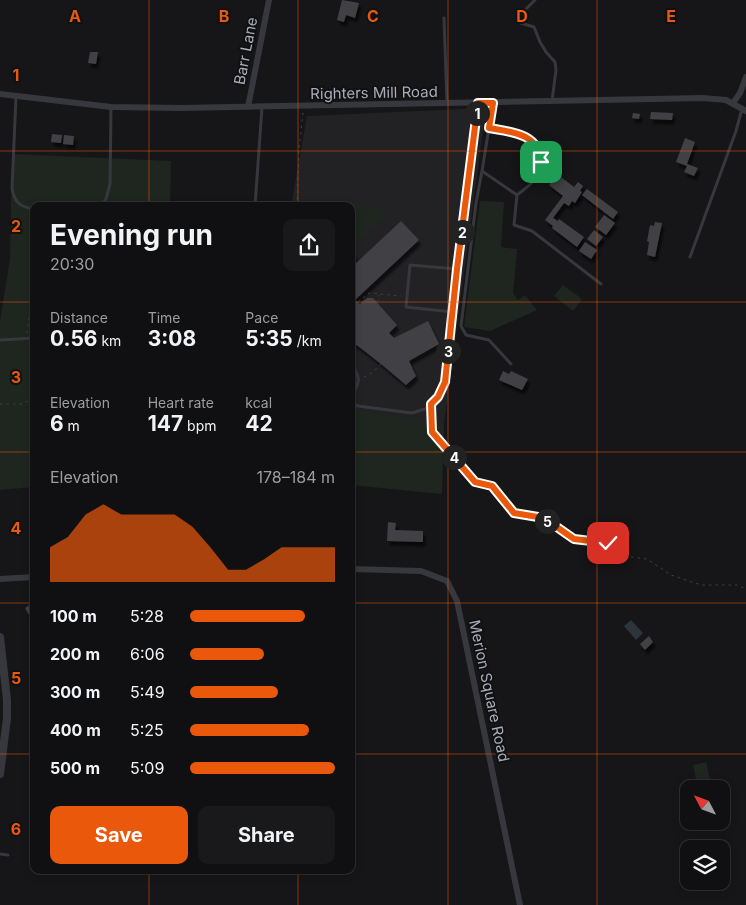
<!DOCTYPE html>
<meta charset="utf-8">
<style>
body{margin:0;font-family:Inter,sans-serif;background:#19191b;color:#f1f3f6;height:100vh;display:flex;flex-direction:column;font-size:19px;white-space:nowrap}
*{box-sizing:border-box;margin:0}
p{font-size:16px;color:#9c9d9f}
.icon{flex:none;width:28px;height:28px;fill:none;stroke:currentColor;stroke-width:2;stroke-linecap:round;stroke-linejoin:round}
.map{position:relative;flex:1;overflow:hidden}
.sheet{position:absolute;left:30px;top:202px;width:325px;height:672px;display:flex;flex-direction:column;background:#101012;border-radius:10px;box-shadow:0 2px 8px #0003,0 0 0 1px #303032}
.sheet>*{flex:none}
.needle{width:32px;rotate:311deg}
.buttons{position:absolute;left:680px;top:780px;display:grid;gap:10px}
.buttons a{display:grid;place-items:center;width:50px;height:50px;border-radius:10px;background:#101012;box-shadow:0 2px 8px #0003,0 0 0 1px #303032;font-size:25px}
.pin{position:absolute;display:grid;place-items:center;width:42px;height:42px;color:#fff;margin:-21px;border-radius:10px;box-shadow:0 2px 8px #0006}
.km{position:absolute;width:25px;height:25px;margin:-12px;border-radius:50%;background:#222;color:#fff;font-size:14px;line-height:25px;text-align:center}
.round{display:grid;place-items:center;flex:none;width:52px;height:52px;border-radius:10px;background:#19191b}
.headline{display:flex;align-items:center;justify-content:space-between;height:85px;padding:0 20px}
h1{font-size:28px;font-weight:700;line-height:38px}
.figures{display:grid;grid-template-columns:repeat(3,1fr);gap:8px;height:85px;padding:5px 20px}
.figures div{display:grid;align-content:center}
.figures b{font-size:21px;font-weight:700}
.figures small{font-size:14px;font-weight:400}
.figures p{font-size:14px}
.chart{height:140px;padding:10px 20px}
.chart p{display:flex;justify-content:space-between}
.chart svg{width:100%;height:90px;margin-top:5px;fill:#ea580c;opacity:.7}
.primary-button{display:flex;gap:10px;margin-top:auto;padding:10px 20px}
.primary-button a{flex:1;height:58px;border-radius:10px;background:#ea580c;color:#fff;font-size:20px;font-weight:700;line-height:58px;text-align:center}
.primary-button a+a{background:#19191b;color:#f1f3f6}
ul{padding:0 20px;list-style:none;font-size:16px}
li{display:grid;grid-template-columns:80px 60px 1fr;align-items:center;height:38px}
li i{height:12px;border-radius:6px;background:#ea580c}
.map>svg:first-child{display:block}
.built{fill:#222225}
.green{fill:#1e261f}
.water{fill:#2c353c}
.building{fill:#404145;filter:url(#shadow)}
.lines{fill:none;stroke-linecap:round;stroke-linejoin:round}
.path{stroke:#3d3f44;stroke-width:1;stroke-dasharray:2.5 4;stroke-linecap:butt}
.service{stroke:#37383d;stroke-width:3}
.minor{stroke:#37383d;stroke-width:6}
.tertiary{stroke:#37383d;stroke-width:8}
.route-casing{stroke:#fff;stroke-width:10}
.route{stroke:#ea580c;stroke-width:6}
.grid{fill:none;stroke:#e8590c;stroke-width:1;stroke-opacity:0.55}
.labels{text-anchor:middle;stroke-width:4;stroke-linejoin:round;paint-order:stroke}
.street-label{font-size:15px;fill:#a8adb8;stroke:#111113}
.grid-label{font-size:16px;text-anchor:middle;font-weight:bold;fill:#e8590c;stroke:#111113;stroke-width:4;stroke-linejoin:round;paint-order:stroke}
</style>
<div class="map">
<svg width="746" height="905" viewBox="0 0 746 905">
<defs>
<filter id="shadow"><feDropShadow dx="2.5" dy="4.5" stdDeviation="1" flood-color="#0009"/></filter>
</defs>
<rect width="100%" height="100%" fill="#161618"/>
<path class="built" d="M486,108L444,424L443,446L351,436V206H291L307,116Z"/>
<path class="green" d="M12,154L171,161L170,206H34V487L0,490V321L10,259Z
M345,200L358,203L368,211L373,207H381L385,212V217L351,249V206H333L335,204Z
M480,201L504,202L501,247L517,249L513,293L518,300L525,295L537,310L490,331L464,327Z
M563,285L582,299L573,311L554,296Z
M351,409L444,424L442,494L351,485Z
M706,762L712,789H698L693,765Z"/>
<path class="water" d="M631,620L643,633L636,640L624,626Z"/>
<path class="building" d="M342,0L359,3L355,18L346,15L344,22L337,20Z
M90,52H98L96,64L88,63Z
M651,112L673,113L672,120L650,119Z
M633,113L640,114L639,119L632,118Z
M52,134L62,135L61,143L51,142Z
M64,135L74,136L73,145L63,144Z
M685,138L695,142L687,164L698,168L694,176L684,172L687,166L676,162Z
M557,174L574,187L578,182L583,186L580,191L582,192L575,203L572,201L569,206L564,203L553,218L558,221L559,219L584,237L577,247L552,228L553,226L545,220L563,196L549,185Z
M587,189L618,212L613,219L582,195Z
M604,215L615,223L606,235L595,227Z
M401,221L419,240L355,300L360,304L367,298H373L397,325L389,333L394,338L428,321L439,344L409,361L416,376L406,385L381,364L358,346L351,342V251L356,256L353,259L354,261L352,263L354,265Z
M655,222L662,223L655,257L647,255L649,242L647,241L650,225L654,226Z
M594,230L603,237L596,246L587,239Z
M585,242L597,250L591,259L579,251Z
M503,371L509,374L511,371L528,379L522,390L499,380Z
M388,522L396,523L395,530L423,531V542L387,541Z
M34,602V623L25,608Z
M649,636L653,642L645,650L640,644Z"/>
<g class="lines">
<path class="path" d="M297,206L299,150L303,112
M358,302L369,293L401,296
M377,302L379,299V295
M27,333L32,293
M364,377L372,373L381,364
M0,404H22L34,398
M431,413L432,432L475,482L492,486L514,513L544,518L574,539L608,543L623,556L647,559L671,575L701,585H737L746,589"/>
<path class="service" d="M535,0L518,17L521,23L534,27L540,42L546,52L555,62L556,70L552,101
M444,18L447,103
M16,97L12,188C14,202 20,207 34,209
M489,128C503,131 519,132 531,140C544,149 543,167 535,179C530,186 523,190 517,195
M482,171L493,103
M100,206L106,199L110,184L111,108
M255,206L262,107
M690,257L736,131L742,109
M453,312L406,307L410,265L457,269
M0,340L34,338
M511,364L489,340L466,335L461,326L476,203L482,171L517,195L514,225L532,231L601,284
M351,365C364,380 357,384 351,399
M351,403L358,406L412,413L425,409L438,397L445,382L457,269L478,103
M0,854L8,855"/>
<path class="minor" d="M0,94L111,107L182,108L703,98L726,100L746,111
M733,103L740,93L746,77
M248,107L269,0
M351,569L421,571L447,581L457,601L520,905
M0,579L34,577"/>
<path class="tertiary" d="M0,637L7,700V718L0,774"/>
</g>
<g class="lines">
<g class="route-casing">
<path id="route" d="M541,162C539,133 511,132 489,128L493,103H478L457,269L445,382L438,397L431,404L432,432L475,482L492,486L514,513L544,518L574,539L608,543"/>
</g>
<use href="#route" class="route"/>
</g>
<path class="grid" d="M149,0V206M298,0V206M448,0V905M597,0V905M0,151H746M0,302H34M351,302H746M0,452H34M351,452H746M0,603H34M351,603H746M0,754H34M351,754H746M149,871V905M298,871V905"/>
<g class="labels">
<g class="street-label">
<text transform="translate(246 51) rotate(-79)" y="5">Barr Lane</text>
<text transform="translate(374 93) rotate(-1)" y="5">Righters Mill Road</text>
<text transform="translate(489 691) rotate(78)" y="5">Merion Square Road</text>
</g>
</g>
<g class="grid-label">
<text x="75" y="22">A</text>
<text x="224" y="22">B</text>
<text x="373" y="22">C</text>
<text x="522" y="22">D</text>
<text x="671" y="22">E</text>
<text x="16" y="81">1</text>
<text x="16" y="232">2</text>
<text x="16" y="383">3</text>
<text x="16" y="534">4</text>
<text x="16" y="684">5</text>
<text x="16" y="835">6</text>
</g>
</svg>
<div class="buttons">
<a><svg class="needle" viewBox="-14 -14 28 28"><path d="M0-13l5 13h-10z" fill="#e53935"/><path d="M0 13l5-13h-10z" fill="#9c9d9f"/></svg></a>
<a><svg class="icon" aria-label="layers" viewBox="0 0 24 24"><path d="M12 4l9 5-9 5-9-5zM3 14l9 5 9-5"/></svg></a>
</div>
<div class="pin" style="left:541px;top:162px;background:#1e9e55"><svg class="icon" aria-label="arrive" viewBox="0 0 24 24"><path d="M6 21V4h12l-3 4 3 4H6"/></svg></div>
<div class="pin" style="left:608px;top:543px;background:#d93025"><svg class="icon" aria-label="check" viewBox="0 0 24 24"><path d="M5 12l5 5 9-10"/></svg></div>
<b class="km" style="left:477px;top:113px">1</b>
<b class="km" style="left:462px;top:232px">2</b>
<b class="km" style="left:448px;top:351px">3</b>
<b class="km" style="left:454px;top:457px">4</b>
<b class="km" style="left:547px;top:521px">5</b>
<section class="sheet">
<div class="headline"><div><h1>Evening run</h1><p>20:30</p></div><a class="round"><svg class="icon" aria-label="share" viewBox="0 0 24 24"><path d="M12 15V3M7 8l5-5 5 5M5 13v7h14v-7"/></svg></a></div>
<div class="figures">
<div><p>Distance</p><b>0.56<small> km</small></b></div>
<div><p>Time</p><b>3:08</b></div>
<div><p>Pace</p><b>5:35<small> /km</small></b></div>
</div>
<div class="figures">
<div><p>Elevation</p><b>6<small> m</small></b></div>
<div><p>Heart rate</p><b>147<small> bpm</small></b></div>
<div><p>kcal</p><b>42</b></div>
</div>
<div class="chart"><p><span>Elevation</span>178–184 m</p>
<svg viewBox="0 0 160 44" preserveAspectRatio="none"><path d="M0 44V27L10 22L20 11L30 6L40 11L50 11L60 11L70 11L80 17L90 27L100 38L110 38L120 33L130 27L140 27L150 27L160 27V44z"/></svg>
</div>
<ul>
<li><b>100 m</b>5:28<i style="width:79%"></i></li>
<li><b>200 m</b>6:06<i style="width:51%"></i></li>
<li><b>300 m</b>5:49<i style="width:61%"></i></li>
<li><b>400 m</b>5:25<i style="width:82%"></i></li>
<li><b>500 m</b>5:09<i style="width:100%"></i></li>
</ul>
<div class="primary-button"><a>Save</a><a>Share</a></div>
</section>
</div>
